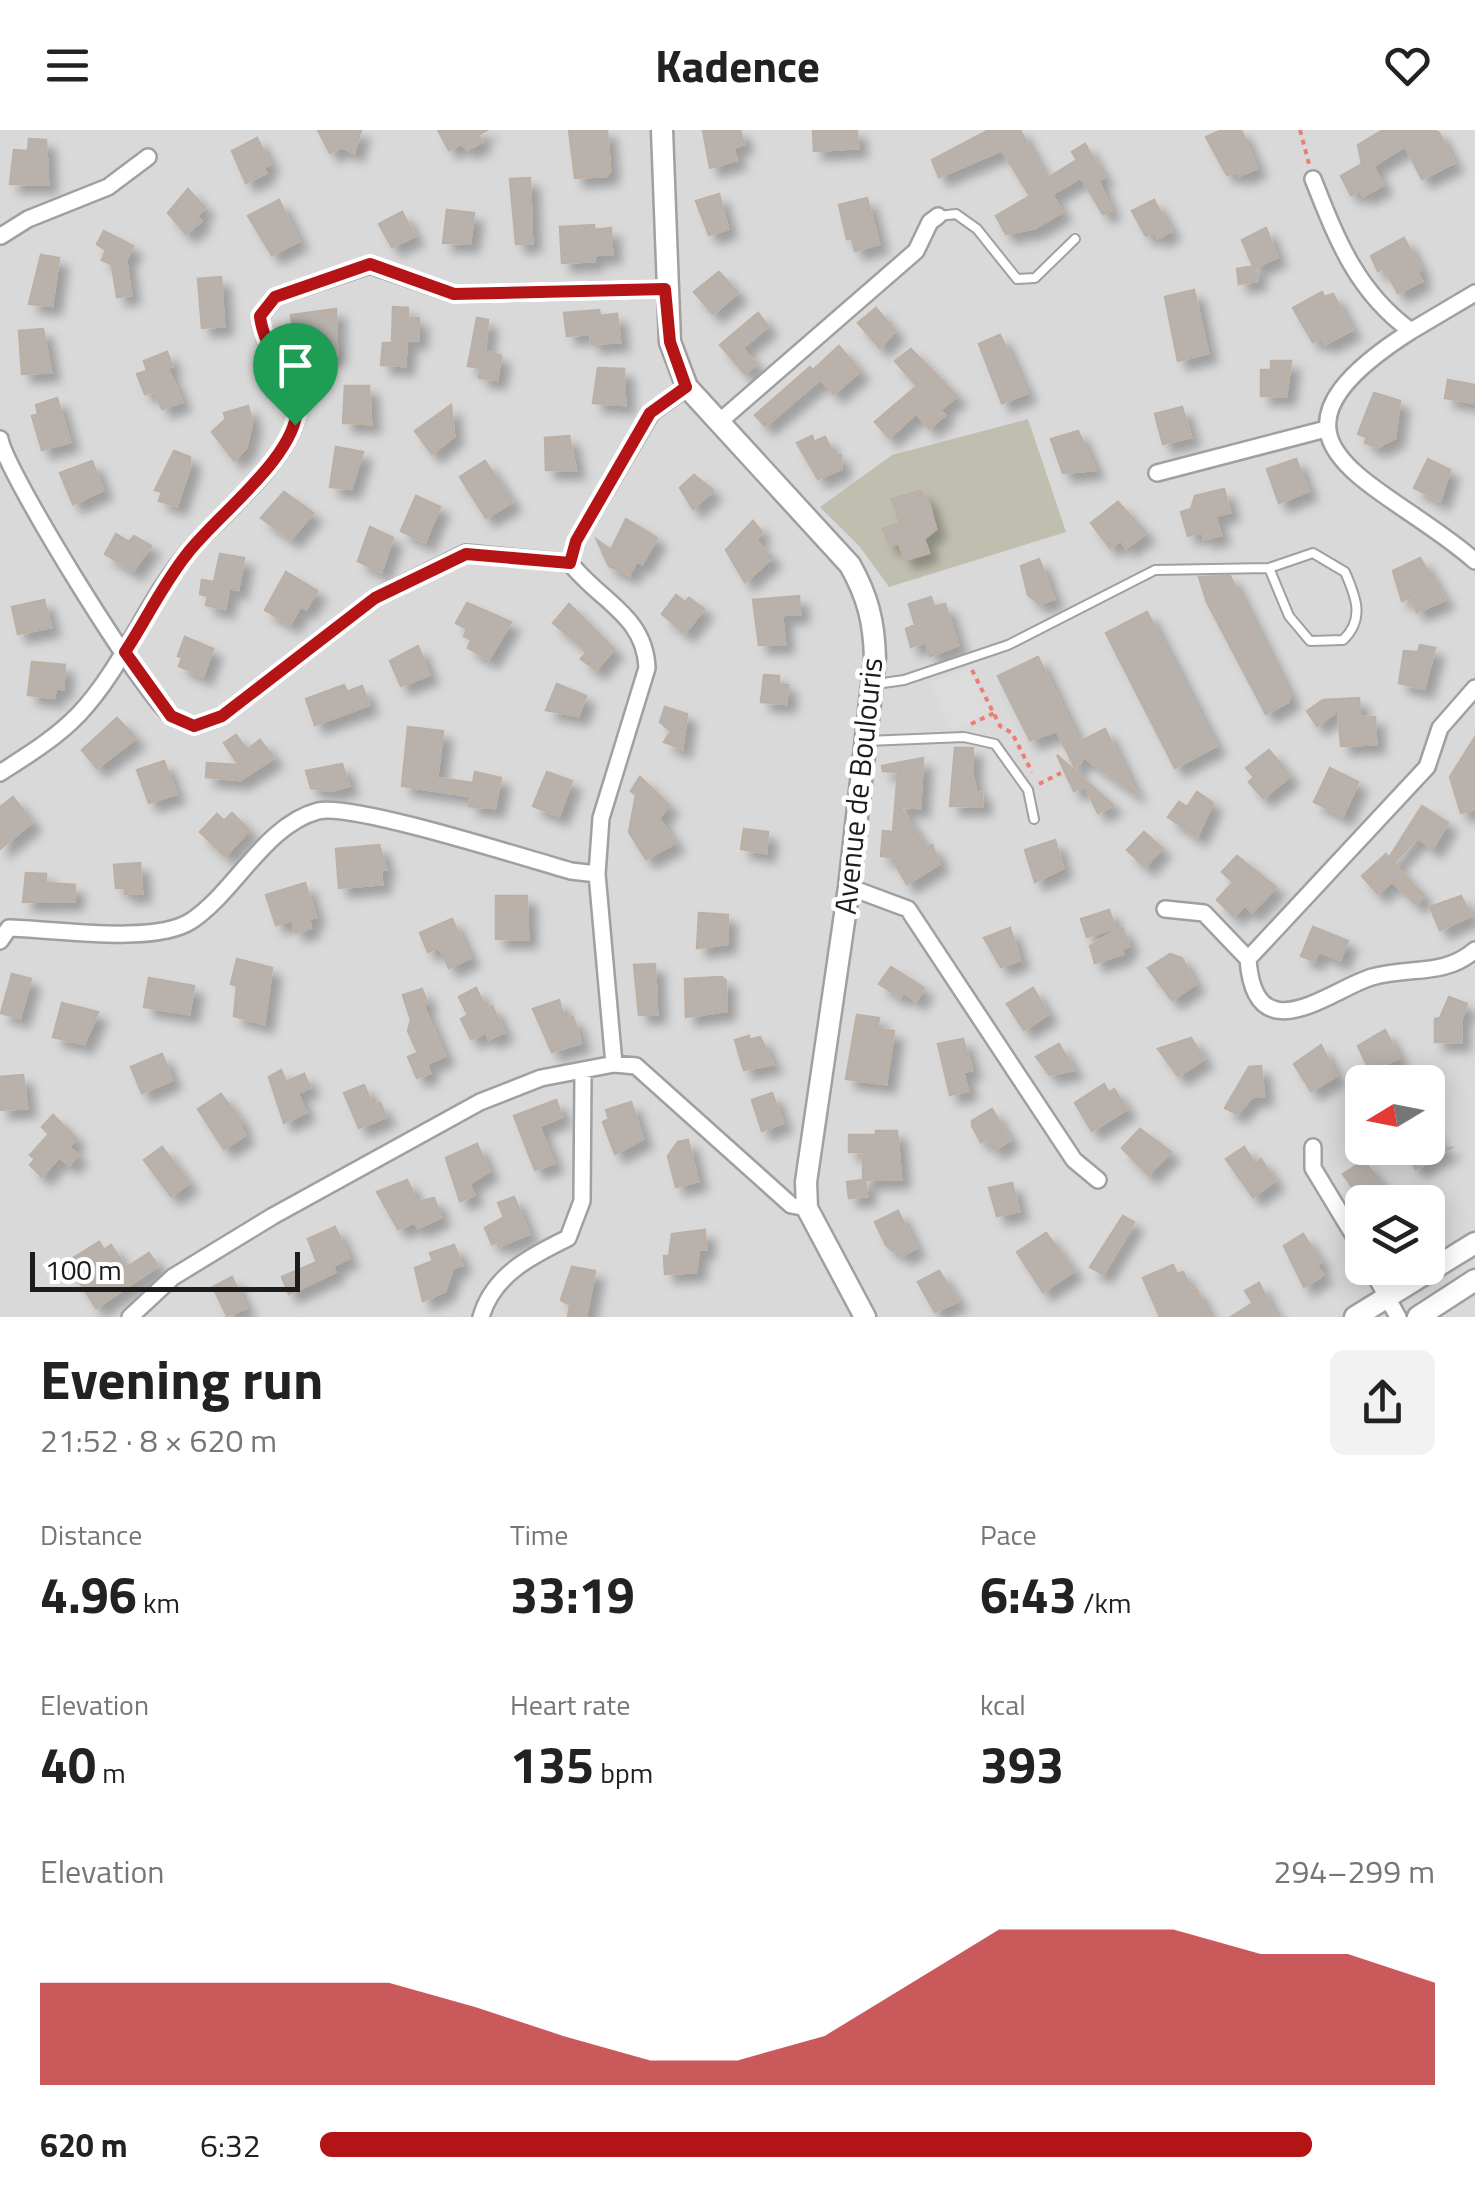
<!DOCTYPE html>
<meta charset="utf-8">
<style>
body{margin:0;font-family:"Titillium Web",sans-serif;background:#f2f2f2;color:#222;height:100vh;display:flex;flex-direction:column;font-size:38px;white-space:nowrap}
*{box-sizing:border-box;margin:0}
p{font-size:32px;color:#767676}
.icon{flex:none;width:55px;height:55px;fill:none;stroke:currentColor;stroke-width:2;stroke-linecap:round;stroke-linejoin:round}
.map{position:relative;height:1187px;overflow:hidden}
.panel{display:flex;flex-direction:column;background:#fff;flex:1}
.panel>*{flex:none}
.needle{width:65px;rotate:260deg}
.buttons{position:absolute;left:1345px;top:935px;display:grid;gap:20px}
.buttons a{display:grid;place-items:center;width:100px;height:100px;border-radius:15px;background:#fff;box-shadow:0 5px 25px #0003;font-size:50px}
.scale{position:absolute;left:30px;bottom:25px;width:270px;box-sizing:border-box;padding-left:10px;border:5px solid #1c1c1c;border-top:0;font-size:28px;line-height:35px;white-space:nowrap;color:#1c1c1c;-webkit-text-stroke:8px #fff;paint-order:stroke}
.pin{position:absolute;display:grid;place-items:center;width:85px;height:85px;color:#fff;margin:-102px -42px;border-radius:50% 50% 50% 0;rotate:-45deg;box-shadow:0 0 10px #0007}
.pin .icon{rotate:45deg}
.round{display:grid;place-items:center;flex:none;width:105px;height:105px;border-radius:15px;background:#f2f2f2}
.head{display:flex;align-items:center;justify-content:space-between;height:170px;padding:0 40px}
h1{font-size:55px;font-weight:700;line-height:75px}
.figures{display:grid;grid-template-columns:repeat(3,1fr);gap:15px;height:170px;padding:10px 40px}
.figures div{display:grid;align-content:center}
.figures b{font-size:50px;font-weight:700}
.figures small{font-size:28px;font-weight:400}
.figures p{font-size:28px}
.chart{height:280px;padding:20px 40px}
.chart p{display:flex;justify-content:space-between}
.chart svg{width:100%;height:180px;margin-top:10px;fill:#b41416;opacity:.7}
ul{padding:0 40px;list-style:none;font-size:32px}
li{display:grid;grid-template-columns:160px 120px 1fr;align-items:center;height:75px}
li i{height:25px;border-radius:12px;background:#b41416}
header{display:flex;justify-content:space-between;align-items:center;height:130px;padding:0 40px;background:#fff;font-size:45px;font-weight:700}
.map>svg:first-child{display:block}
.residential{fill:#dad9d9;fill-rule:evenodd}
.construction{fill:#c0bfaf}
.parking{fill:#dcdcdc}
.building{fill:#b9b2ac;stroke:#bcb0a6;stroke-width:2.5;filter:url(#shadow)}
.lines{fill:none;stroke-linecap:round;stroke-linejoin:round}
.service-casing{stroke:#a0a0a0;stroke-width:12}
.minor-casing{stroke:#a0a0a0;stroke-width:20}
.tertiary-casing{stroke:#a0a0a0;stroke-width:25}
.path{stroke:#eb7f74;stroke-width:4;stroke-dasharray:5 5;stroke-linecap:butt}
.service{stroke:#fff;stroke-width:8}
.minor{stroke:#fff;stroke-width:15}
.tertiary{stroke:#fff;stroke-width:20}
.route-casing{stroke:#fff;stroke-width:20}
.route{stroke:#b41416;stroke-width:12}
.labels{text-anchor:middle;stroke-width:9;stroke-linejoin:round;paint-order:stroke}
.street-label{font-size:30px;fill:#1c1c1c;stroke:#fff}
</style>
<header><svg class="icon" aria-label="menu" viewBox="0 0 24 24"><path d="M4 6h16M4 12h16M4 18h16"/></svg>Kadence<svg class="icon" aria-label="heart" viewBox="0 0 24 24"><path d="M12 20l-8-8c-3-5 5-10 8-4 3-6 11-1 8 4z"/></svg></header>
<div class="map">
<svg width="1475" height="1187" viewBox="0 0 1475 1187">
<defs>
<filter id="shadow"><feDropShadow dx="9" dy="9" stdDeviation="5" flood-color="#0004"/></filter>
</defs>
<rect width="100%" height="100%" fill="#ece9e2"/>
<path class="residential" d="M0,0H1475V1187H0ZM1362,952H1428V1018H1362ZM1362,1072H1428V1138H1362Z"/>
<path class="construction" d="M1028,289L1066,402L889,457L860,417L820,377L892,325Z"/>
<path class="parking" d="M969,538L990,582L952,601L929,553Z"/>
<path class="building" d="M318,0H361L354,23L342,17L330,23Z
M438,0H487L478,5L482,12L467,20L462,13L449,20Z
M569,0H607L610,41L606,46L575,48Z
M703,0H740L744,14L733,18L737,30L710,38Z
M813,0H857L858,18L814,21Z
M989,0H1020L1046,49L1077,30L1072,22L1085,14L1104,47L1098,50L1111,80L1103,84L1081,47L1052,64L1062,82L1035,98L1006,104L996,86L1030,66L1002,20L939,47L932,30Z
M1222,0H1241L1257,38L1239,46L1236,41L1227,45L1206,7Z
M1383,0H1433L1439,3L1454,33L1422,49L1405,16L1373,36L1383,55L1363,66L1359,60L1351,65L1341,46L1362,34L1358,15Z
M257,8L270,34L263,38L266,43L246,53L232,21Z
M29,9L46,10L48,54H10L14,20L28,21Z
M530,48L532,113L516,114L510,49Z
M188,59L205,78L197,86L201,91L186,104L168,83Z
M719,64L728,99L709,105L696,71Z
M867,68L879,114L855,121L852,108L847,109L839,75Z
M279,70L299,111L272,125L248,86Z
M1154,70L1171,101L1158,108L1155,102L1146,106L1132,81Z
M447,80L474,83L470,113H443Z
M402,82L415,106L392,117L379,94Z
M594,95V100L611,98L612,124L594,125V131L562,133L560,97Z
M1266,98L1277,127L1256,137L1257,151L1239,154L1237,139L1253,136L1242,110Z
M104,101L133,116L126,130L131,165L117,167L112,135L102,130L106,120L97,114Z
M1404,108L1421,140L1417,143L1422,151L1398,163L1384,138L1378,141L1371,126Z
M41,125L59,128L52,176L29,174Z
M719,142L738,163L713,184L694,162Z
M221,147L224,196L202,198L198,149Z
M1194,160L1208,223L1178,231L1165,167Z
M1322,162L1324,167L1333,164L1352,200L1325,214L1321,208L1313,212L1293,178Z
M393,177L408,178V188H419L418,210H407L405,236L381,235L383,213H392Z
M876,178L895,201L880,218L858,193Z
M336,179L337,225L305,228L301,201L293,202L291,185Z
M599,180L600,186L617,184L620,212L591,214L590,204L567,206L564,183Z
M758,183L768,196L742,218L756,234L745,244L720,215Z
M477,188L488,190L485,220L501,226L497,250L479,248L481,238L468,236Z
M43,199L51,242L22,244L19,201Z
M1000,205L1027,263L1002,273L979,214Z
M839,216L860,241L834,264L813,240Z
M911,219L957,266L940,280L945,285L929,298L916,283L889,308L875,292L917,256L895,231Z
M167,222L172,236L167,237L182,272L162,279L155,261L145,264L137,244L147,241L144,231Z
M1271,231H1291L1286,266H1261V240H1271Z
M810,237L820,249L765,296L755,285Z
M598,238L624,239L625,275L593,273Z
M1448,250L1475,255V273L1445,268Z
M345,256H369L371,294L343,293Z
M1374,263L1400,271L1395,308L1378,317L1365,313L1367,307L1358,304Z
M57,268L70,312L42,320L32,286L38,284L36,275Z
M451,275L454,306L432,324L415,301Z
M248,276L252,292L246,318L234,330L212,302L226,289L224,283Z
M1182,277L1191,307L1163,314L1155,284Z
M1078,301L1095,340L1063,343L1051,309Z
M569,306L576,340H546L545,308Z
M812,306L814,312L825,307L834,326L841,325V339L818,349L797,313Z
M336,317L363,322L351,359L330,357Z
M174,321L190,327V337L177,376L159,371L162,362L155,360Z
M1296,329L1308,361L1279,373L1267,339Z
M1428,329L1450,340L1440,371L1414,358Z
M92,331L103,360L73,374L60,343Z
M485,331L512,372L486,388L460,347Z
M694,345L713,360L693,379L680,358Z
M1224,359L1230,382L1215,386L1221,405L1204,409L1202,402L1188,406L1181,382L1191,379L1195,366Z
M920,361L929,373L936,399L924,409L929,423L905,430L899,413L890,416L883,399L900,393L892,369Z
M284,362L313,383L291,409L261,388Z
M416,366L440,377L425,412L401,401Z
M1118,372L1146,403L1126,418L1121,410L1110,418L1091,393Z
M626,389L657,408L642,434L637,431L629,445L609,436L597,410L611,420Z
M753,391L762,402L755,409L772,428L745,452L726,420Z
M370,397L393,408L381,442L358,431Z
M116,404L129,412L134,406L151,416L133,441L105,424Z
M220,424L244,428L238,460L229,458L225,479L206,475L208,466L200,464L202,450L214,452Z
M1420,428L1445,470L1417,482L1410,467L1402,471L1393,441Z
M1039,429L1054,469L1040,474L1028,465L1021,436Z
M286,442L317,461L306,479L301,476L290,494L265,480Z
M1230,446L1290,566L1288,572L1266,584L1207,472L1199,447Z
M676,465L685,472L689,468L704,479L685,503L662,484Z
M799,466L800,484L782,485L785,514L759,515L753,470Z
M931,467L934,477L945,474L958,515L930,526L926,512L911,517L906,499L915,495L909,474Z
M44,470L51,497L18,504L12,477Z
M467,473L511,492L489,529L468,518L471,510L464,506L467,499L456,493Z
M569,474L614,519L596,540L581,529L586,523L581,516L553,493Z
M1147,482L1216,616L1175,638L1106,503Z
M185,507L213,519L203,546L179,536L182,528L178,526Z
M1420,515L1435,518L1424,559L1399,553L1404,521L1418,522Z
M418,516L429,545L401,556L390,531Z
M1038,527L1079,612L1105,599L1137,665L1084,627L1075,638L1057,601L1030,610L998,546Z
M32,532L65,535L63,559L56,558L54,568L28,565Z
M764,545L779,546V554L788,555L786,574L761,572Z
M557,554L586,566L578,586L546,580Z
M344,555L347,562L362,556L369,575L315,595L306,569Z
M1359,568L1360,587H1375L1376,614L1341,616L1338,580L1317,596L1307,581L1323,570Z
M665,577L687,584L682,619L664,612L671,601L660,592Z
M117,588L136,608L97,638L82,620Z
M408,597L443,601L437,648L473,653L475,642L501,648L495,678L469,676L471,666L402,656Z
M236,605L247,620L260,610L274,628L240,650L206,647L207,633L239,635L224,613Z
M1475,607V679L1461,683L1450,647Z
M955,618H973L972,643L976,661L982,662V676H950Z
M1269,620L1290,646L1263,668L1249,652L1254,647L1246,638Z
M1057,625L1080,646L1113,675L1098,683L1085,656L1074,661Z
M923,628L920,678L900,677L926,718L932,715L939,734L907,754L891,727L881,726L883,701L893,702L898,642L883,641L882,636Z
M164,631L176,664L149,673L137,640Z
M342,634L349,656L331,661L311,658L306,641Z
M1330,638L1358,652L1343,686L1314,672Z
M547,642L572,651L559,686L533,676Z
M640,647L669,675L659,688L675,713L646,729L629,702L636,665L631,661Z
M1197,662L1213,673L1197,707L1168,687L1179,672L1187,677Z
M13,667L32,692L0,719V677Z
M1422,676L1448,693L1432,719L1418,707L1394,733L1424,766L1416,774L1392,751L1378,764L1362,746L1386,724L1389,728Z
M232,683L249,700L225,726L200,702L217,684L224,691Z
M744,699L768,702L766,723L741,719Z
M1144,702L1162,718L1145,737L1127,720Z
M1055,710L1063,738L1035,752L1025,720Z
M379,715L386,739L381,740L382,754L339,758L336,719Z
M1237,726L1276,757L1252,782L1245,775L1234,786L1217,770L1233,752L1222,742Z
M140,733L142,763L125,764V758H116L114,735Z
M26,743L46,744V753L75,755L74,771L23,772Z
M305,753L316,787L309,789L311,798L296,803L292,790L276,795L266,765Z
M496,766H527L528,809H496Z
M1461,766L1471,786L1440,800L1430,777Z
M1109,780L1115,798L1087,807L1081,789Z
M699,783L728,785L727,814L697,818Z
M452,789L470,828L449,838L439,817L428,822L420,803Z
M1122,797L1129,816L1122,819L1123,824L1095,833L1090,816Z
M1313,797L1348,811L1340,830L1318,821L1314,831L1301,826Z
M1010,798L1020,830L1001,837L984,808Z
M1170,824L1182,828L1195,854L1172,870L1148,838Z
M237,829L272,838L264,894L234,886L237,856L231,854Z
M655,834L657,884L639,885L634,835Z
M891,837L924,858L916,871L903,862L900,867L879,854Z
M12,844L31,849L20,888L1,883Z
M722,847L726,851V881L686,887L685,849Z
M149,848L194,856L189,884L144,877Z
M476,858L486,879L492,876L504,902L489,909L486,902L471,909L461,889L468,885L459,867Z
M1033,858L1048,884L1024,900L1007,874Z
M422,859L427,873L423,875L445,926L426,934L430,943L417,948L408,927L418,923L408,901L411,890L403,865Z
M1449,867L1467,874L1461,890V912H1435V889L1440,888Z
M559,870L564,889L573,887L581,913L552,922L533,879Z
M62,873L98,882L84,914L53,907Z
M857,885L879,888L877,899L894,901L886,954L846,949Z
M1385,900L1399,928L1370,941L1358,916Z
M749,906V910L760,907L773,934L744,940L735,910Z
M1191,908L1204,929L1178,946L1158,919Z
M963,909L972,940L963,942L968,961L950,965L938,914Z
M1059,914L1074,940L1050,945L1036,927Z
M1321,915L1336,946L1311,961L1294,934Z
M162,924L172,950L142,963L131,937Z
M1261,936L1264,966L1252,967L1237,984L1225,978L1249,937Z
M281,940L286,952L304,944L310,957L297,963L306,982L284,993L269,947Z
M23,945L27,978L0,980V947Z
M1104,954L1109,963L1114,959L1127,979L1092,1001L1075,973Z
M364,955L373,976L380,973L386,987L359,998L344,963Z
M772,963L783,993L762,1001L752,970Z
M221,964L242,992L239,994L245,1005L224,1019L198,979Z
M556,970L562,987L539,996L554,1033L535,1040L514,986Z
M631,972L643,1009L615,1024L603,992L609,989L606,980Z
M992,979L1010,1010L994,1020L987,1009L981,1012L972,996V991Z
M53,985L76,1008L69,1017L78,1025L69,1035L59,1027L42,1047L30,1035L35,1029L30,1025L49,1004L42,997Z
M1428,993L1442,1018H1451L1416,1039L1403,1018H1428Z
M1140,999L1171,1022L1148,1045L1122,1018Z
M876,1001H897L901,1049L865,1050L867,1066L849,1068L847,1052L863,1050V1022H849V1005H876Z
M688,1010L698,1051L676,1057L668,1026L678,1012Z
M477,1014L489,1041L469,1054L474,1065L460,1071L446,1028Z
M162,1017L189,1053L171,1066L144,1030Z
M1244,1017L1255,1034L1261,1029L1275,1051L1253,1067L1226,1029Z
M1364,1031L1378,1049L1394,1072H1363L1343,1044Z
M407,1050L417,1072L434,1068L441,1087L418,1098L415,1092L398,1099L377,1062Z
M1012,1053L1019,1081L997,1086L989,1058Z
M514,1067L529,1104L502,1115L500,1110L492,1114L485,1098L504,1087L498,1073Z
M898,1081L916,1118L902,1126L898,1119L893,1121L886,1115L875,1092Z
M1123,1086L1134,1092L1103,1144L1090,1137Z
M335,1097L349,1128L333,1136L335,1142L289,1164L282,1147L317,1132L308,1109Z
M705,1100L706,1119H699L696,1142L665,1144L664,1126H669L672,1104Z
M1046,1103L1074,1141L1043,1162L1017,1122Z
M1303,1104L1321,1132L1316,1135L1323,1145L1304,1157L1284,1116Z
M99,1112L104,1120L111,1115L126,1138L149,1123L158,1136L96,1178L67,1132Z
M454,1115L462,1135L453,1138L445,1161L423,1171L415,1138L433,1131L430,1123Z
M1173,1135L1177,1144L1183,1142L1192,1161L1196,1159L1209,1187H1160L1143,1148Z
M572,1137L595,1141L586,1187H568L570,1175L561,1170Z
M939,1141L958,1171L935,1182L918,1152Z
M232,1147L246,1178L227,1186L213,1157Z
M1259,1153L1276,1187H1231L1253,1173L1245,1161Z"/>
<g class="lines">
<g class="service-casing">
<path id="service" d="M939,86L956,84L977,99L1017,149L1035,148L1075,109
M876,554L904,550L1008,515L1155,440L1269,438L1313,423L1345,442C1356,467 1365,489 1343,510L1310,511L1289,486L1269,438
M867,611L964,607L995,614L1028,660L1034,689"/>
</g>
<g class="minor-casing">
<path id="minor" d="M1313,49C1337,110 1357,162 1411,201L1475,163
M1,106L28,89L108,57L148,27
M1411,201C1232,315 1383,350 1475,431
M718,293L916,121L930,92L938,86
M0,309C6,343 146,569 172,586C178,590 187,593 194,596L222,586L375,468L466,423L570,433
M1157,343L1326,299
M0,643C28,625 56,608 79,584C125,535 147,469 190,420C219,387 285,333 295,291C304,255 264,227 260,187L275,167L370,135L454,164L665,159
M849,757L908,779L1074,1030L1098,1050
M1165,779L1204,783L1248,829
M0,811L9,798C54,799 154,815 191,791C235,762 265,695 318,681C351,672 528,729 571,741L597,744
M1248,829L1427,637L1440,598L1475,558
M1248,829C1255,926 1331,859 1372,847C1410,836 1444,847 1475,820
M614,934L597,744L601,688L647,538C645,486 601,472 570,433L576,411L651,283L687,257
M1313,1017V1038L1362,1119
M1371,1138L1398,1187
M130,1187L173,1147L273,1086L480,972L541,948L614,934L636,936L791,1075L807,1078
M481,1187C493,1145 531,1126 568,1108L582,1071L583,943"/>
</g>
<g class="tertiary-casing">
<path id="tertiary" d="M662,0L670,212L687,257L850,435C868,467 874,492 875,528L849,757L806,1052L807,1078L865,1187
M1355,1187L1475,1113
M1418,1187L1475,1150"/>
</g>
<path class="path" d="M1300,0L1309,34
M972,540L1000,596L1012,603L1032,642
M971,594L994,583
M1039,654L1061,643"/>
<use href="#service" class="service"/>
<use href="#minor" class="minor"/>
<use href="#tertiary" class="tertiary"/>
</g>
<g class="lines">
<g class="route-casing">
<path id="route" d="M370,134L454,164L665,159L670,212L686,257L650,283L576,411L570,433L466,424L375,468L222,586L194,596L171,586L125,522C146,490 163,454 187,424C216,386 296,327 297,278C298,250 264,224 260,186L275,167Z"/>
</g>
<use href="#route" class="route"/>
</g>
<g class="labels">
<g class="street-label">
<text transform="translate(859 656) rotate(-84)" y="10">Avenue de Boulouris</text>
</g>
</g>
</svg>
<div class="buttons">
<a><svg class="needle" viewBox="-14 -14 28 28"><path d="M0-13l5 13h-10z" fill="#e53935"/><path d="M0 13l5-13h-10z" fill="#767676"/></svg></a>
<a><svg class="icon" aria-label="layers" viewBox="0 0 24 24"><path d="M12 4l9 5-9 5-9-5zM3 14l9 5 9-5"/></svg></a>
</div>
<div class="scale">100 m</div>
<div class="pin" style="left:295px;top:295px;background:#1e9e55"><svg class="icon" aria-label="arrive" viewBox="0 0 24 24"><path d="M6 21V4h12l-3 4 3 4H6"/></svg></div>
</div>
<section class="panel">
<div class="head"><div><h1>Evening run</h1><p>21:52 · 8 × 620 m</p></div><a class="round"><svg class="icon" aria-label="share" viewBox="0 0 24 24"><path d="M12 15V3M7 8l5-5 5 5M5 13v7h14v-7"/></svg></a></div>
<div class="figures">
<div><p>Distance</p><b>4.96<small> km</small></b></div>
<div><p>Time</p><b>33:19</b></div>
<div><p>Pace</p><b>6:43<small> /km</small></b></div>
</div>
<div class="figures">
<div><p>Elevation</p><b>40<small> m</small></b></div>
<div><p>Heart rate</p><b>135<small> bpm</small></b></div>
<div><p>kcal</p><b>393</b></div>
</div>
<div class="chart"><p><span>Elevation</span>294–299 m</p>
<svg viewBox="0 0 160 44" preserveAspectRatio="none"><path d="M0 44V19L10 19L20 19L30 19L40 19L50 25L60 32L70 38L80 38L90 32L100 19L110 6L120 6L130 6L140 12L150 12L160 19V44z"/></svg>
</div>
<ul>
<li><b>620 m</b>6:32<i style="width:89%"></i></li>
</ul>
</section>
